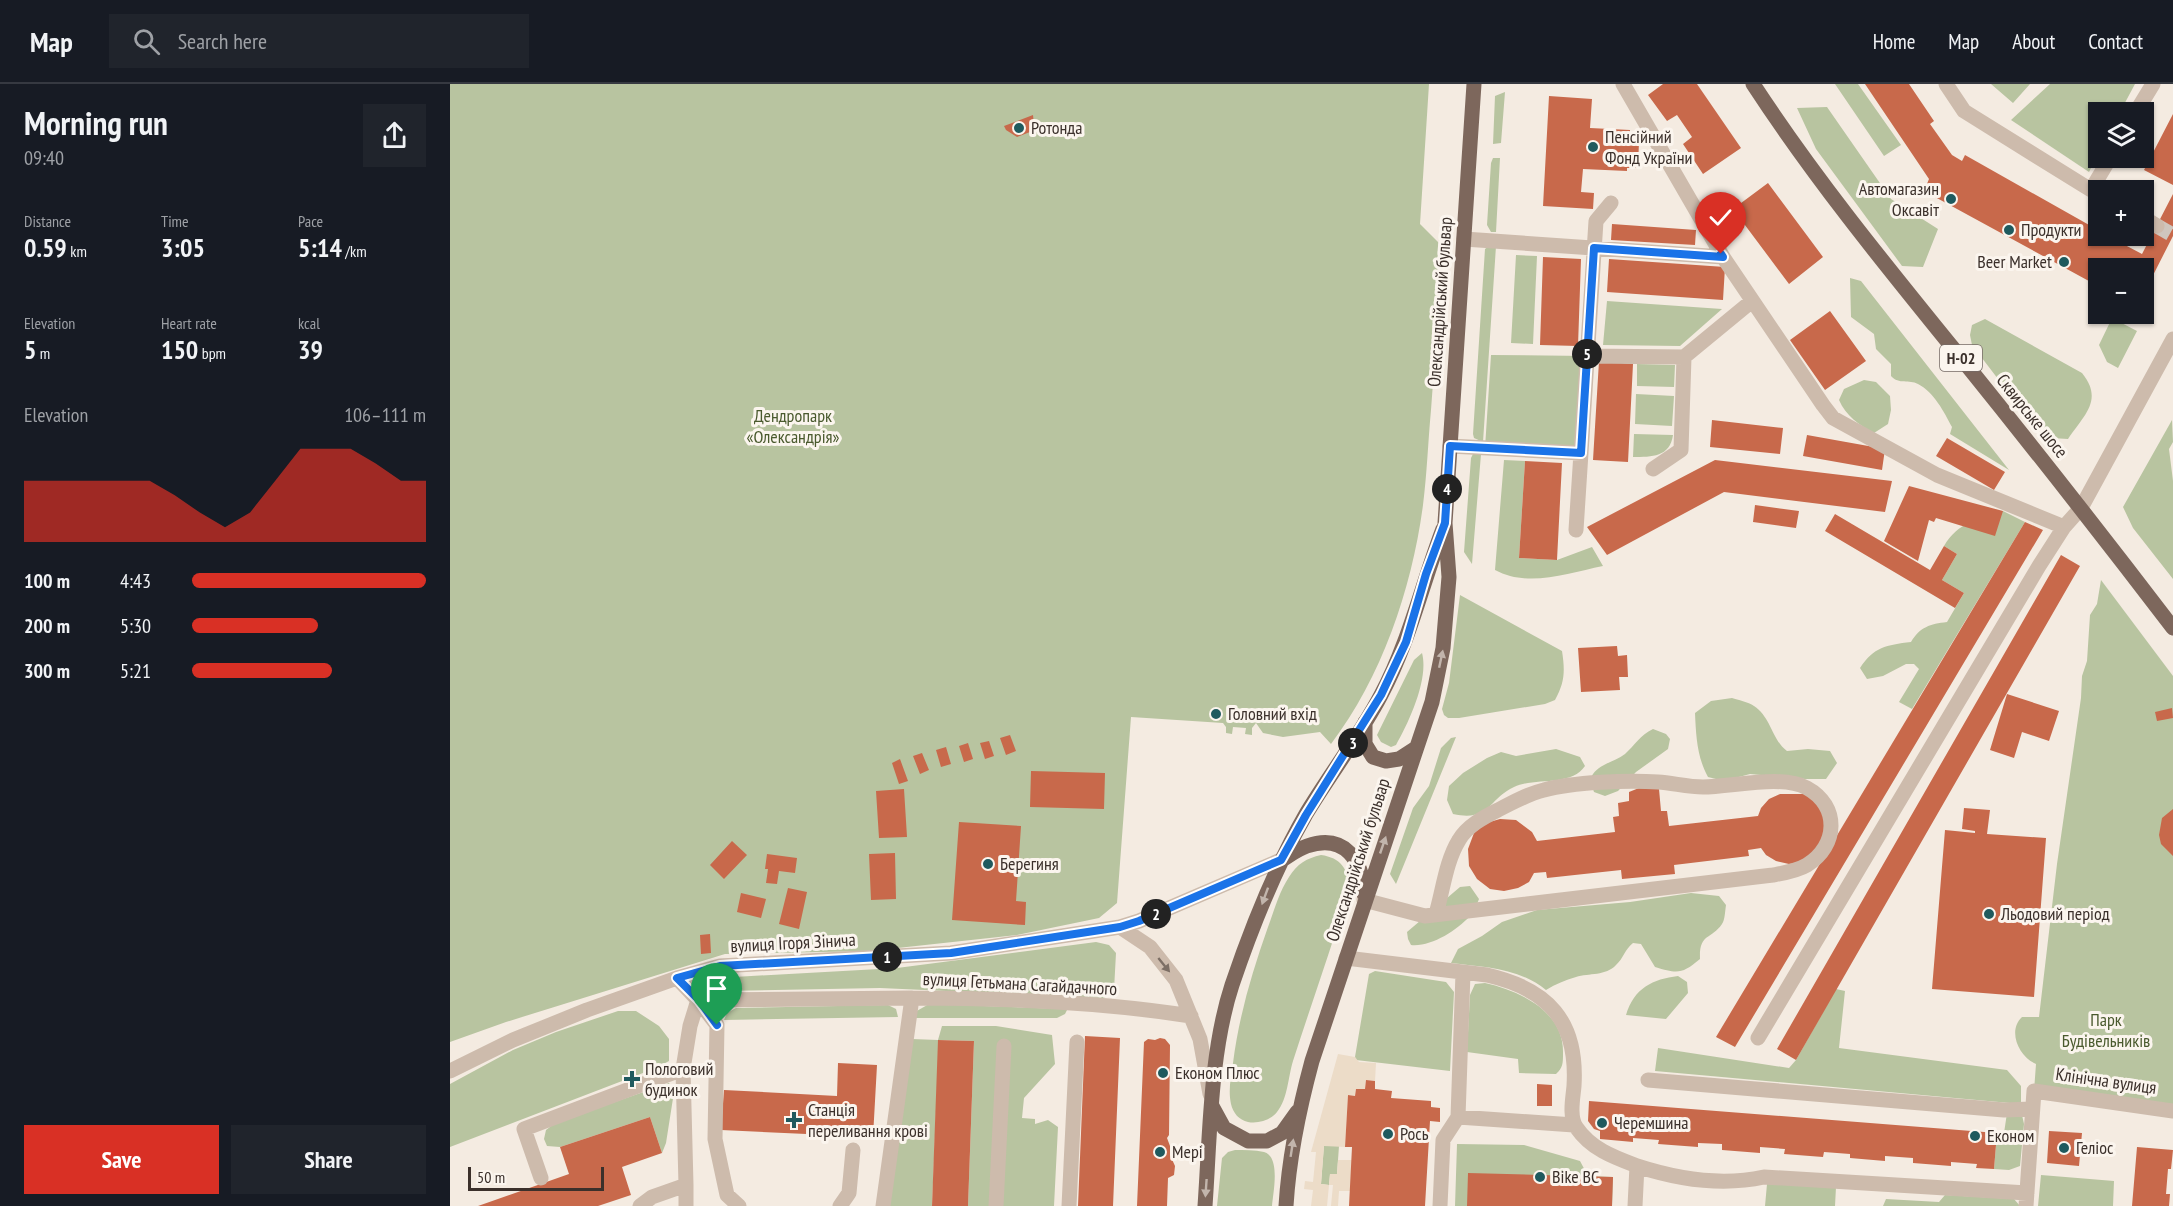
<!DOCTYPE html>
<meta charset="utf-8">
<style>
body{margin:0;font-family:"PT Sans Narrow",sans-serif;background:#20242c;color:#f1f3f6;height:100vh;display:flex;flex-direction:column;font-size:22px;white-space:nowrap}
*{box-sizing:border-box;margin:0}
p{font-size:20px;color:#9ea1a6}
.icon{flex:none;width:33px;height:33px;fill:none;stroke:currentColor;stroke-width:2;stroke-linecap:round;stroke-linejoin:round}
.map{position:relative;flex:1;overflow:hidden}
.side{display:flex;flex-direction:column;background:#171b24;width:450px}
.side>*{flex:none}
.fabs{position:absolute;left:1638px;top:18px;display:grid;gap:12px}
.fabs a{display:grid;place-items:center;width:66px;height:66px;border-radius:0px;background:#171b24;box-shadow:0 2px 4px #0004;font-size:30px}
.scale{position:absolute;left:18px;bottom:15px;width:136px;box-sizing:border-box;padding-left:6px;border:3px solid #3b302b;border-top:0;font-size:16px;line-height:21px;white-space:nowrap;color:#3b302b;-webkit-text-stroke:4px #fbf5ee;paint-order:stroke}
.pin{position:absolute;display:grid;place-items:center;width:51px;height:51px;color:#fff;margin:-62px -26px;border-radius:50% 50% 50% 0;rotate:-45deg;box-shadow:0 0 6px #0007}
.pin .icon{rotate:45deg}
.km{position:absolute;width:30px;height:30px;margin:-15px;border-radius:50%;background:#222;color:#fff;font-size:16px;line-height:30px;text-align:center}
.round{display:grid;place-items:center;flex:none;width:63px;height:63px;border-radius:0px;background:#20242c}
.summary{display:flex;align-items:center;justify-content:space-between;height:102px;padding:0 24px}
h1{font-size:33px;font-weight:700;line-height:45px}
.stats{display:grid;grid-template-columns:repeat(3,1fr);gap:9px;height:102px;padding:6px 24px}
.stats div{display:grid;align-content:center}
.stats b{font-size:26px;font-weight:700}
.stats small{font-size:16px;font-weight:400}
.stats p{font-size:16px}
.chart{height:168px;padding:12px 24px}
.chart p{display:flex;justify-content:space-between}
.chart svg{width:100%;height:108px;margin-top:6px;fill:#d93025;opacity:.7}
.action{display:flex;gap:12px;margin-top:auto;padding:12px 24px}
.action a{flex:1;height:69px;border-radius:0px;background:#d93025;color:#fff;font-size:24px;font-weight:700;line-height:69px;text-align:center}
.action a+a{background:#20242c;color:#f1f3f6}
ul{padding:0 24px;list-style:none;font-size:20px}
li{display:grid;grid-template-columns:96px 72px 1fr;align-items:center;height:45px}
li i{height:15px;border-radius:8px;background:#d93025}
header{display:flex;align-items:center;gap:36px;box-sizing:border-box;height:84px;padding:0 30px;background:#171b24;border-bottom:2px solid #363941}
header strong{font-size:28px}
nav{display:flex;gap:33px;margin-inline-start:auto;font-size:21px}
.search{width:420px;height:54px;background:#20242c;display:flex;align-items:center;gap:15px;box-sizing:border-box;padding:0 21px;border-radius:0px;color:#9ea1a6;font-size:22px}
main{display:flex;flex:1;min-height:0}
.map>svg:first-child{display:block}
.green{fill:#b8c4a0}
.plaza{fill:#ecdcc8}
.building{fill:#c8694b}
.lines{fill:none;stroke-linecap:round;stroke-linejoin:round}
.minor-tunnel{stroke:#cfc6bd;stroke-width:15;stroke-dasharray:15 8;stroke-linecap:butt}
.minor{stroke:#cdbbac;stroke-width:15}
.major{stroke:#7d675c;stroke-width:15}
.oneway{fill:#c2b5ac}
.oneway2{fill:#7d6f65}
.route-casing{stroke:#fff;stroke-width:12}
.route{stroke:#1a73e8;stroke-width:8}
.poi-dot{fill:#1f5a5e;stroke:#fbf5ee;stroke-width:2}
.labels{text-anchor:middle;stroke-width:6;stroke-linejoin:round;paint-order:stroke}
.shield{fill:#fbf5ee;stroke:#756b66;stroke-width:1.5}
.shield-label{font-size:16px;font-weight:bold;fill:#3b302b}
.poi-label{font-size:18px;fill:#3b302b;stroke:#fbf5ee;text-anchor:start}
.street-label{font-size:18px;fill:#3b302b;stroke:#fbf5ee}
.park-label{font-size:18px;fill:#4a5a2e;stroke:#fbf5ee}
</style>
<header>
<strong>Map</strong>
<div class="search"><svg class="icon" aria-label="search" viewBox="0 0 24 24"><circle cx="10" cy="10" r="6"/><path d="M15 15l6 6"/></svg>Search here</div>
<nav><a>Home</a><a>Map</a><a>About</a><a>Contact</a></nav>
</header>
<main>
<section class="side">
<div class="summary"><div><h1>Morning run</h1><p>09:40</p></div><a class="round"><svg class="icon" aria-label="share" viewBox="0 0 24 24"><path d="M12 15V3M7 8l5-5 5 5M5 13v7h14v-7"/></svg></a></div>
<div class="stats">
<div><p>Distance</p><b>0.59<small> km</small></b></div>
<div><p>Time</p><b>3:05</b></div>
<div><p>Pace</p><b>5:14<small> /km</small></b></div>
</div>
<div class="stats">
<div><p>Elevation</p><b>5<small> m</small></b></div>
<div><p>Heart rate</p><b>150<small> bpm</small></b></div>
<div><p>kcal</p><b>39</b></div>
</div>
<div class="chart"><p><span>Elevation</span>106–111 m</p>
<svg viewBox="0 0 160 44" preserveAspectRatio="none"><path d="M0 44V19L10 19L20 19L30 19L40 19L50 19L60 25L70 32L80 38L90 32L100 19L110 6L120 6L130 6L140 12L150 19L160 19V44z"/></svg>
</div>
<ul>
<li><b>100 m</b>4:43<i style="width:100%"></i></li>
<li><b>200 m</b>5:30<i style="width:54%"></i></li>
<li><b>300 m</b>5:21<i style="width:60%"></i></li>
</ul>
<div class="action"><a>Save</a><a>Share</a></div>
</section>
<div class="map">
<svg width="1723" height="1122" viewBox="0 0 1723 1122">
<rect width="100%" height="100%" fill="#f4ebe1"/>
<path class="green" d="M0,0H979L970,140L993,163C989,217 985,272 981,326C978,358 977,390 973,421C962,504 932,593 881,660L870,648L833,653L813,649L806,639L802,644V651L795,650L796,644L783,643L782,650L776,649V643L773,639L681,633L667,819L649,834L567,851L420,867L275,870L56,938L0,958Z
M1385,0H1408L1451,61L1434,72Z
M1541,0H1580L1563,19Z
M1600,0H1685L1670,28H1648V70L1639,88L1561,36Z
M1055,8L1051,59L1043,60L1045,12Z
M1377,23L1441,115L1488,145L1473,183L1452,182L1366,65L1347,24Z
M1043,74H1050L1046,148H1041L1037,141L1041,79Z
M1039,162H1046L1033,358L1024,354L1023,350L1035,165Z
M1066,171L1087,172L1083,260L1061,259Z
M1400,194L1411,197L1559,386L1500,350L1502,343C1494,328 1484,308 1468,300C1459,295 1449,301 1441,292V280L1426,265L1424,250L1401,233Z
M1157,217L1272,225L1230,262L1153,261Z
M1662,234L1687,247L1668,284L1657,278L1649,261Z
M1535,235L1632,289C1654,316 1634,331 1618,355L1602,354L1587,346L1522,261L1520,251L1522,241Z
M1041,271L1137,272L1131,369L1035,364Z
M1187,280L1225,281L1224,303L1187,302Z
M1414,296L1426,298L1440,312L1441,326L1438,340L1424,349C1409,341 1396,332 1389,316L1394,305Z
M1186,310L1224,312L1222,342L1185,340Z
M1722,336L1723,358L1719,365L1723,397V495L1683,444L1673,423Z
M1184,350L1223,351C1220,373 1202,373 1183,373Z
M1023,370H1031L1022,480L1014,468L1021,374Z
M1054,376L1075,377L1069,474L1107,476L1142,463L1153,482C1118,489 1078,504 1045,486Z
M1553,427L1575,438L1462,625L1449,618L1469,585L1464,580H1456L1433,592L1417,595L1410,584C1424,563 1436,561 1461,558C1470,543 1480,540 1497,538L1514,509L1492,496L1507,470L1494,462C1508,438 1527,436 1553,427Z
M1651,496L1723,592V1027L1584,1007L1586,980C1569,973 1557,947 1572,933H1589L1607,780L1631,614L1632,592L1637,577L1640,531L1647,520Z
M1010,511L1112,567C1115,587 1115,598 1105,616L1095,620L1009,634H998L994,631L992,625L999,599Z
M972,569C979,595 959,638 946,661L941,663L931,658L927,651L964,576Z
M1282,614C1288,616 1298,618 1304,622C1321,633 1322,656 1337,667L1358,665L1380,667L1387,679L1376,695H1355L1300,690L1274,697L1258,693C1247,673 1246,652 1245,629L1261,617Z
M1203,645L1216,650L1220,655L1218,665L1186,688L1168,707L1155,712L1144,708C1142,702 1139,695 1143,690C1151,679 1165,678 1175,670C1185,661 1190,651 1203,645Z
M1006,653L946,800L940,790L963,724L979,702L991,664L1001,654Z
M1106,665L1130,673L1135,682C1121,703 1085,693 1064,703C1038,715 1040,738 1003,730L997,716L999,702L1013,689L1037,674L1051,668L1066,672Z
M871,771C893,774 900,788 898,809C881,865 861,921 843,977C838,993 838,1014 827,1028C821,1036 808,1040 798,1038C789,1036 783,1029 781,1020C778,1006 781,993 783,979C789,932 802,888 818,843C824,827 829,808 839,793C847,780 857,774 871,771Z
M1020,802L1029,815C1027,820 1024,828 1020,832C1006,847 981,863 961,861L958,855L957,848L1010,803Z
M1241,809L1269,812L1276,821C1275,827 1275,836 1272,840C1261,856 1249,849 1250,875C1232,890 1228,890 1205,883L1191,860L1183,859C1175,865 1173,875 1166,881C1156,892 1139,889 1126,893C1115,896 1106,900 1096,906C1070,884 1033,883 1001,879L1008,865L1032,852L1052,838L1087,826L1180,818Z
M646,858L659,861L666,869L664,906L654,914L430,904L273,907L275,896L284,893L447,884Z
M925,887L996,898L1004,908L1000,987L906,976L905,973L919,890Z
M1228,892L1237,898L1238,909L1216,935L1176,931C1184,904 1203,895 1228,892Z
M1035,899C1070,907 1114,927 1113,969C1113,979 1113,984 1106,990L1069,989L1068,975L1017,968L1020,911L1025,900Z
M1386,905L1395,907L1389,964L1557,986L1571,1002V1020L1205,987L1208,964L1339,984L1346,976Z
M479,920L612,925L617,926L615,930L607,934H464L465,928Z
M438,921L446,925L448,933L274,936L277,929L286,924Z
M168,927H186L209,942L219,955V977L206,984L0,1063V1000L63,966L106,948Z
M492,942H546L602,951L605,980L574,1014L572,1034L585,1035V1040L598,1036L608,1043L604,1122H518L524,957L489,956L482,1122H438L462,955L488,956Z
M219,999L224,1008L216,1059L212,1069L200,1033L110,1063L97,1062L94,1055L96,1046L105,1039Z
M1557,1029L1572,1031L1574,1040L1570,1082L1559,1086L1544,1085L1547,1049H1554Z
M1007,1060L1074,1061L1130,1077L1138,1092L1163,1093L1162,1122H1005Z
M874,1061L889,1062L887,1090H880L879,1101L871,1100Z
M785,1066C794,1066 805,1066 814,1068C831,1073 823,1109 822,1122H767L772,1074L778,1068Z
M1591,1091L1664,1097L1663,1122H1588Z
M1317,1100L1386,1103L1385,1122H1315Z
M1495,1111L1564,1115L1570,1122H1433L1436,1115L1489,1118Z"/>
<path class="plaza" d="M888,970L905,973L909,978L926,979L925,997L916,996L915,1005H906L905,1012L898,1011L895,1063L874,1062L871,1100L879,1101L877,1122H861L863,1106L854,1105L855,1097L863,1098L866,1068H861Z
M888,1076H902L900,1107H889L888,1122H881L883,1101H879L880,1090H887Z"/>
<path class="building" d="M1213,0H1247L1291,64L1253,90L1233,60L1242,53L1227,31L1217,37L1198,11Z
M1415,0H1459L1484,37L1480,40L1502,71L1512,77L1515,71L1648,146V152H1658L1692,170L1723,110V152L1694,209V184H1648V202L1474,107L1479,95Z
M1099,12L1142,15L1140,44L1180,46V57H1189L1188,84H1177V87L1133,85L1131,108L1144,109L1143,125L1093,122Z
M1723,30V101L1694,86Z
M583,31L584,41L580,48L567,53L556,46L554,42Z
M1318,99L1373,173L1339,200L1283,125Z
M1162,140L1246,146L1245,161L1161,156Z
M1093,173L1131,175L1128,262L1090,261Z
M1159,175L1275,183L1273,216L1157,208Z
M1380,227L1416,277L1375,306L1340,256Z
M1149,277L1183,280L1178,378L1143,376Z
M1262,336L1333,344L1330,370L1260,363Z
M1357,351L1435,365L1432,386L1353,372Z
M1497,354L1555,388L1544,406L1486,372Z
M1265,376L1442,397L1435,428L1274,408L1157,471L1137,443Z
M1075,377L1112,379L1107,476L1069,474Z
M1459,402L1553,427L1545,452L1486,434L1484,438L1479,436L1468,477L1434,457Z
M1305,421L1349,427L1346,444L1303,438Z
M1385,430L1480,486L1494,462L1507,470L1492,496L1514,509L1505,524L1375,447Z
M1575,438L1593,446L1285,963L1266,953Z
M1611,471L1630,482L1346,976L1327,965Z
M1167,562L1168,572L1177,571L1178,593H1169L1170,606L1131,608L1128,564Z
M1557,610L1609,627L1599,657L1572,648L1564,674L1540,666Z
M1722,624L1723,634L1707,637L1705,628Z
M761,625H771L770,636L761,635Z
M560,651L566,667L556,671L550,654Z
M539,657L544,672L535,675L530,659Z
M518,659L523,675L514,678L509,662Z
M496,663L501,680L491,683L486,666Z
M472,669L479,686L470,690L463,672Z
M450,675L458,697L449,700L442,679Z
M581,687L655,689L654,725L580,723Z
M1189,704L1209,705L1211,727H1217L1219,742L1308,732L1311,724L1319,715L1330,710H1354L1365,716L1378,738L1372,763L1351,779L1339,780L1326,777L1316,771L1311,764L1298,766L1299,772L1224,781L1225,790L1172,795L1171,786L1097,794L1096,788L1084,789L1079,798L1068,804L1054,807L1040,805L1027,795L1019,782L1018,765L1024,749L1036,739L1050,735L1066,736L1082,748L1087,757L1165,748L1163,733L1169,732L1168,719L1179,717V708Z
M454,705L457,753L429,754L426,707Z
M1514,724L1540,726L1537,750L1596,754L1584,913L1482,905L1495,746L1525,749V747L1512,745Z
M1723,725V772L1711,760L1709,751L1712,734Z
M509,738L571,742L566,817L576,818L575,841L502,836Z
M282,757L297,771L274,795L260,781Z
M445,769L446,815L421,816L419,770Z
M317,770L347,774L345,789L329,787L327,800L316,799L318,785H315Z
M338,804L357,808L349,845L329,840Z
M291,809L316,815L311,834L287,828Z
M260,850L261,869L251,870L250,851Z
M635,952L670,954L663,1122H628Z
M710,954L715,955L720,961L719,1051L717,1054L720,1062V1071L725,1082L724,1091L718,1094L717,1122H687L694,958L698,955L705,956Z
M488,956L524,957L518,1122H482Z
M388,979L427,981L423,1053L271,1046L274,1006L387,1012Z
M916,996L925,997V1005L942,1007L941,1014L981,1017V1023L990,1024V1038L980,1037L975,1122H899L902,1063H895L898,1011L905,1012L906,1005H915Z
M1087,1000L1102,1001V1022H1087Z
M1139,1017L1547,1049L1544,1085L1526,1084L1527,1080L1501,1078V1082L1463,1079V1074L1435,1072V1077L1400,1074V1070L1374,1068L1373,1073L1334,1070L1335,1065L1310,1063V1069L1272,1066V1060L1248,1059V1063L1208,1060L1209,1056L1183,1054V1058L1150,1055V1047L1144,1045L1138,1037Z
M200,1033L212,1069L172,1083L181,1111L148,1122H28L119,1090L110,1063Z
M1599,1047L1632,1049L1629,1082L1597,1079Z
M1687,1063L1723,1066L1721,1085H1718L1716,1110H1720L1719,1122H1682Z
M1018,1089L1163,1093L1162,1122H1017Z"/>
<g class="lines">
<path class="minor-tunnel" d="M1707,142L1723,151"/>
<path class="minor" d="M1173,0L1273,173L1373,321L1383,334L1487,391L1614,443
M1496,0L1514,27L1641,106L1660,74
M1686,28L1703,0
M1694,134L1707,142
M1014,155L1273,173
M1137,272L1234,273
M1000,362L1131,369
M1203,385L1231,366L1234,273L1302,217
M1126,446L1146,137L1161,119
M914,816L975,832L1323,791C1334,789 1347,787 1357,781C1388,762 1390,722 1357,704C1332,690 1282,703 1253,703C1238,703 1223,699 1208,698C1178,696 1123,698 1094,706C1078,710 1063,718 1048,726C1034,733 1017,742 1009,756C996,777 993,806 986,830
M670,843L700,863L726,896L750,955L760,1010
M896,874L1037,891C1098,905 1128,937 1124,1002C1123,1014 1119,1032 1126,1043C1141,1065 1163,1073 1187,1082L1185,1122
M227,894L248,916L462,914
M248,916L267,941L265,1055L277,1111L289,1122
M1308,954L1589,482L1614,443L1631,424L1723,255
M233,985L236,1101
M0,987L63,956L137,926L227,894L270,882L501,869L670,843L689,837L831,776
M1198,996L1554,1026L1582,1025
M1008,1033L1124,1041
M1187,1082C1227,1095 1273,1102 1314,1093L1577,1109
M91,1094L74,1045L233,985L240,942L248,916
M190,1122L202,1113L236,1101V1122
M390,1122L399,1109L403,1066
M433,1122L462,914C553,914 652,918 741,932
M546,1122L554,962
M619,1122L627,958
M990,1122L993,1056L1008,1033L1013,889
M1576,1122L1584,1007L1723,1027"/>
<path class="major" d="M1303,0C1367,98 1442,189 1515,279C1586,367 1655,455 1723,544
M915,638V660L923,673L936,677L949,675L966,664
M832,776C840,771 848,765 857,762C895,749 913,777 914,810
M762,1022L774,1044L798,1057H817L832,1049L847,1028
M755,1122C760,1052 760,968 782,901C802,842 825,784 856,730C880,690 909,653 931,611C959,559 972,500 993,445
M836,1122C839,1072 849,1025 862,977L982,618L993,564L999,493L995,439L1024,0"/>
</g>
<defs><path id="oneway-solid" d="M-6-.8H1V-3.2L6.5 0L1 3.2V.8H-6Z" transform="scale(1.5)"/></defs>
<g class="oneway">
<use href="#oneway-solid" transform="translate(991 575) rotate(-78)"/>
<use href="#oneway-solid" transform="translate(933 761) rotate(-71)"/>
<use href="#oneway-solid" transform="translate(815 812) rotate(110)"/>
<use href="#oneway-solid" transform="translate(842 1064) rotate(-81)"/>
<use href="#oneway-solid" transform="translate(756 1104) rotate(94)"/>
</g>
<use class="oneway2" href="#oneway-solid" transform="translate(714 881) rotate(51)"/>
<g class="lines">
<g class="route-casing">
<path id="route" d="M267,941L249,916L227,894L270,882L501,869L670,843L689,837L831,776L856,731L931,611L956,558L976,490L995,439L1000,362L1131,369L1144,164L1273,173L1271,170"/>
</g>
<use href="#route" class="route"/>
</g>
<g class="poi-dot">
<circle cx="569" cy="44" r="6"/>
<circle cx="1143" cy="63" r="6"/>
<circle cx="1501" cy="115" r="6"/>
<circle cx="1559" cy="146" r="6"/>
<circle cx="1614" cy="178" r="6"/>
<circle cx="766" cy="630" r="6"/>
<circle cx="538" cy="780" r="6"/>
<circle cx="1539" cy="830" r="6"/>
<circle cx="713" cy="989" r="6"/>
<path d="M179 986h6v6h6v6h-6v6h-6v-6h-6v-6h6z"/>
<path d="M341 1027h6v6h6v6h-6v6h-6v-6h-6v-6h6z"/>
<circle cx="1152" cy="1039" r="6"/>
<circle cx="938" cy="1050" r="6"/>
<circle cx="1525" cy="1052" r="6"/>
<circle cx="1614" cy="1064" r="6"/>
<circle cx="710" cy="1068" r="6"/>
<circle cx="1090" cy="1093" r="6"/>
</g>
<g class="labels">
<rect class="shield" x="1490" y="261" width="42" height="26" rx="4.5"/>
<g class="shield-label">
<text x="1511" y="280">Н-02</text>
</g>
<g class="poi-label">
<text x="581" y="50">Ротонда</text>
<text x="1155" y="59">Пенсійний<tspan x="1155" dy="21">Фонд України</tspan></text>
<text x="1489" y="111" text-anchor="end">Автомагазин<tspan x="1489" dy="21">Оксавіт</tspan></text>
<text x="1571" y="152">Продукти</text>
<text x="1602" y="184" text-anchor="end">Beer Market</text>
<text x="778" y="636">Головний вхід</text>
<text x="550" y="786">Берегиня</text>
<text x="1551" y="836">Льодовий період</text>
<text x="195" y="991">Пологовий<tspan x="195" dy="21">будинок</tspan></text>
<text x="725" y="995">Економ Плюс</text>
<text x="358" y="1032">Станція<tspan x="358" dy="21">переливання крові</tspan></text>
<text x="1164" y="1045">Черемшина</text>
<text x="950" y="1056">Рось</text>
<text x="1537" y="1058">Економ</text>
<text x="1626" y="1070">Геліос</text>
<text x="722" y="1074">Мері</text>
<text x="1102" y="1099">Bike BC</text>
</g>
<g class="street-label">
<text transform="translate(990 218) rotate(-86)" y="6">Олександрійський бульвар</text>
<text transform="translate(1582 332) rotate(51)" y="6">Сквирське шосе</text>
<text transform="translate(908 776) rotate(-72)" y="6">Олександрійський бульвар</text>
<text transform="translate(343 859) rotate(-3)" y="6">вулиця Ігоря Зінича</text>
<text transform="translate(570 900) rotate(3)" y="6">вулиця Гетьмана Сагайдачного</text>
<text transform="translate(1656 997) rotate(8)" y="6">Клінічна вулиця</text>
</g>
<g class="park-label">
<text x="343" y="338">Дендропарк<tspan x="343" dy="21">«Олександрія»</tspan></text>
<text x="1656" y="942">Парк<tspan x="1656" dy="21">Будівельників</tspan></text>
</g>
</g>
</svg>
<div class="fabs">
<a><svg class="icon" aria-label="layers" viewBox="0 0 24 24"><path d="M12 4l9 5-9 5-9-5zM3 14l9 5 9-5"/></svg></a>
<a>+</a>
<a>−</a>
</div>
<div class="scale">50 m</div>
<div class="pin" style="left:267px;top:941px;background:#1e9e55"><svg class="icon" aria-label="arrive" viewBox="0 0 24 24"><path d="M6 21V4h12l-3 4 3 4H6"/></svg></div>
<div class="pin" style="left:1271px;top:170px;background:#d93025"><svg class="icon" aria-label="check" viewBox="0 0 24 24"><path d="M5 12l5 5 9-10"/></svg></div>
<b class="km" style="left:437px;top:873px">1</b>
<b class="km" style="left:706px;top:830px">2</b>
<b class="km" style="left:903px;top:659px">3</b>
<b class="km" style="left:997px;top:405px">4</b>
<b class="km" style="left:1137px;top:270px">5</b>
</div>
</main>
